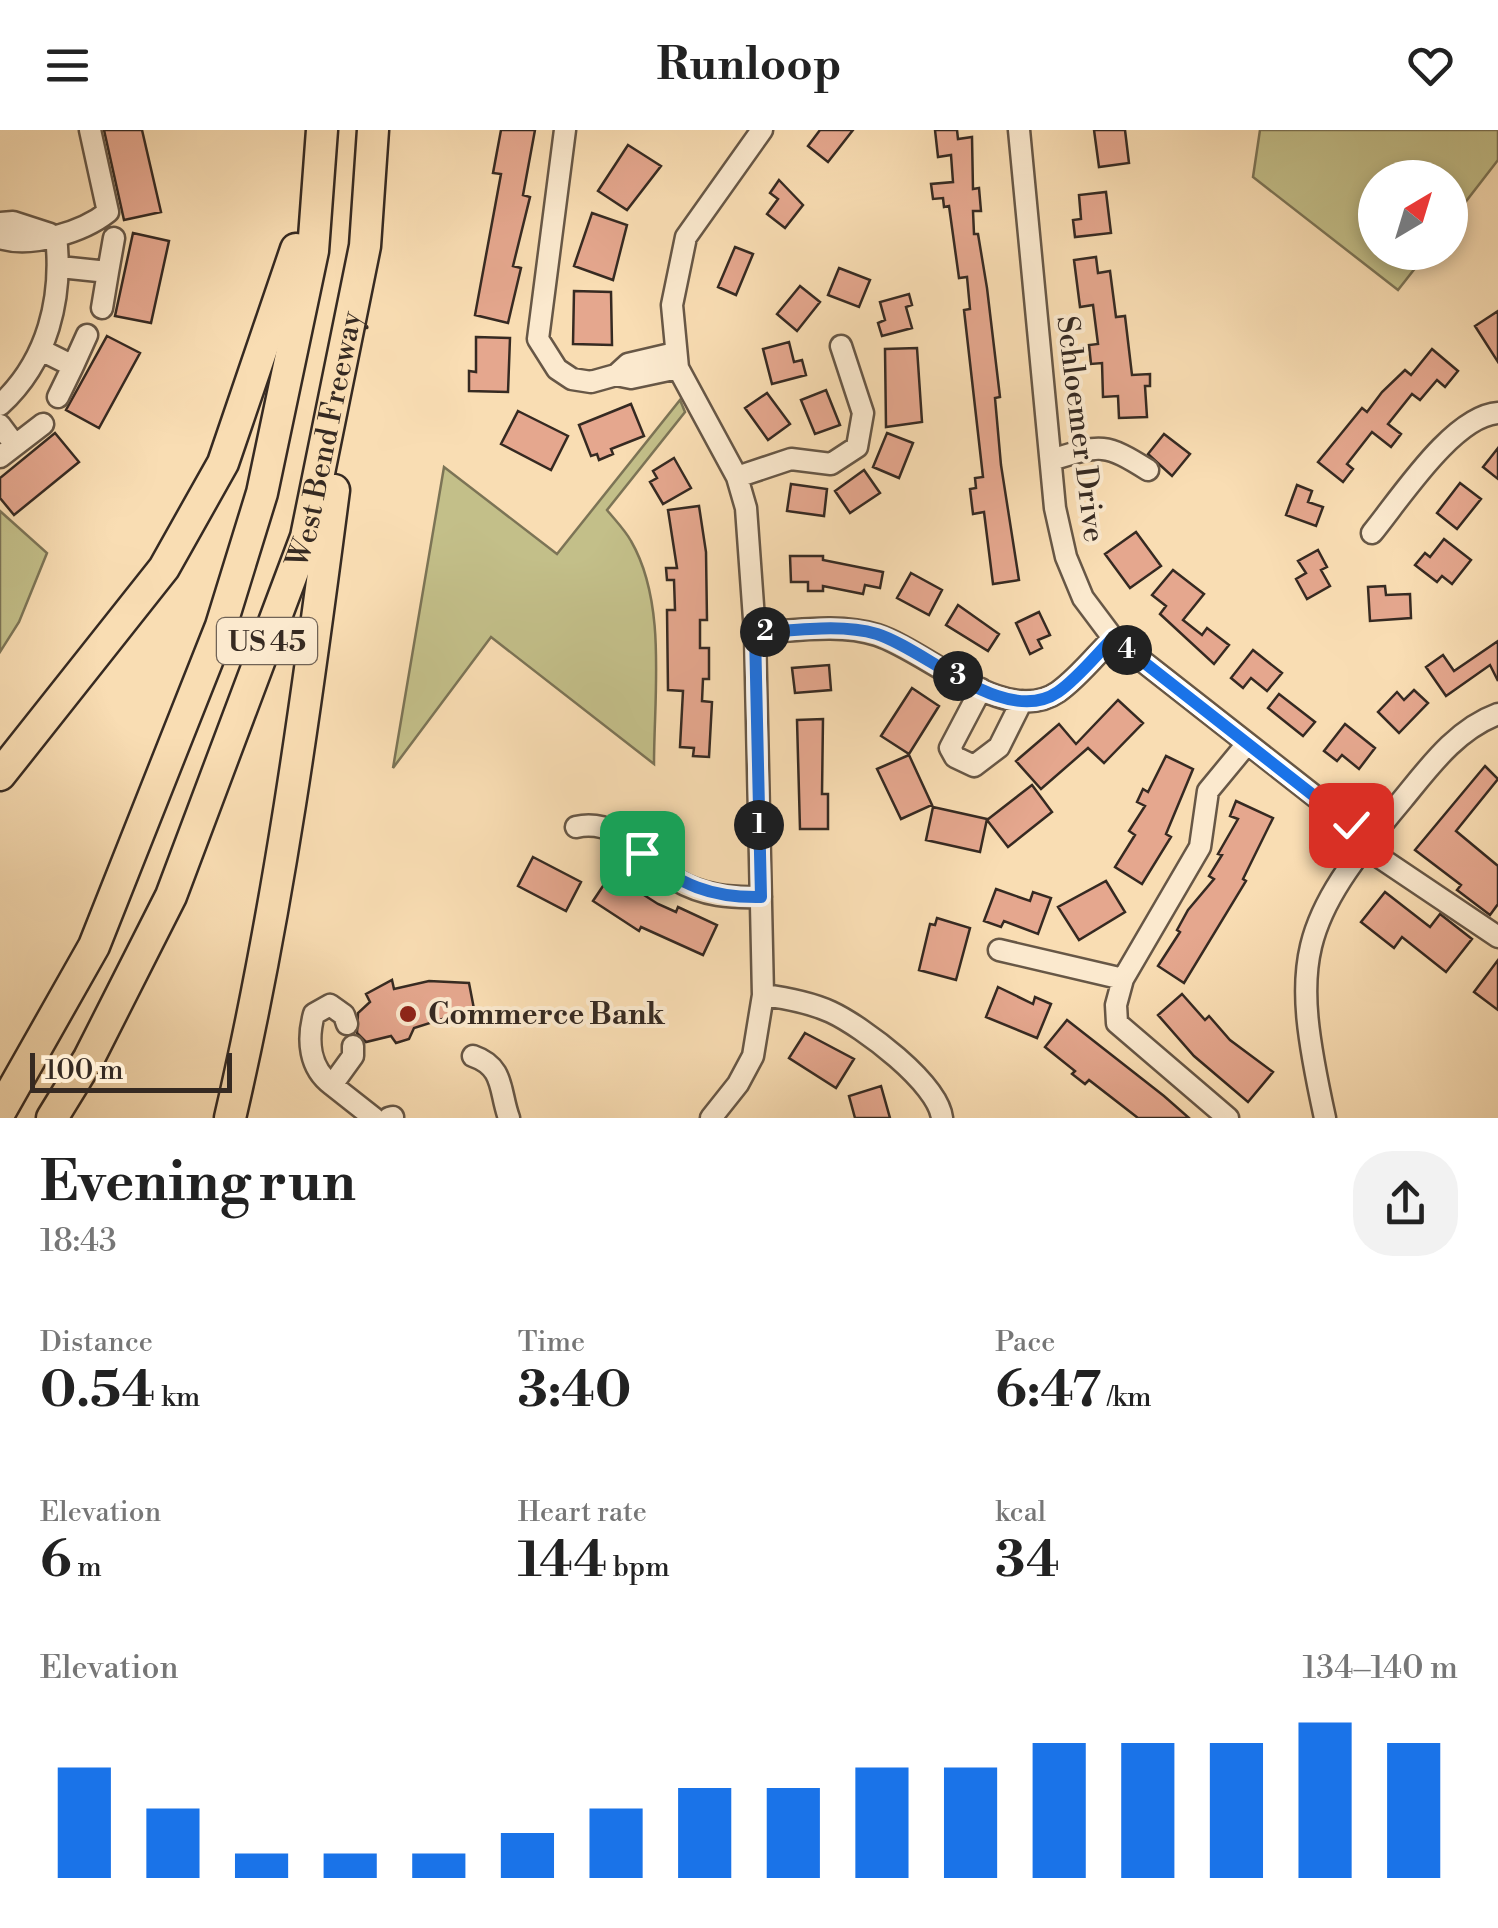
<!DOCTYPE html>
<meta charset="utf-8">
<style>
body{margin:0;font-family:"Libre Bodoni",serif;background:#f2f2f2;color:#222;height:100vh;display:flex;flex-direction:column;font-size:38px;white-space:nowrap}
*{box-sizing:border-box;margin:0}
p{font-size:32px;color:#767676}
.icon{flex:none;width:55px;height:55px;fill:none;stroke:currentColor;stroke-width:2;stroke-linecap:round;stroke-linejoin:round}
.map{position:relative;height:988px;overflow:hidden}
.panel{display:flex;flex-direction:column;background:#fff;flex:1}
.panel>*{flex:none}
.needle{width:65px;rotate:38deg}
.fabs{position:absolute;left:1358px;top:30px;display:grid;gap:20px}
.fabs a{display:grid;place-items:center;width:110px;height:110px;border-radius:50%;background:#fff;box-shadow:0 5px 15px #0003;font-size:50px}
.scale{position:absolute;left:30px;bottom:25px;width:202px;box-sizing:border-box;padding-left:10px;border:5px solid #362a22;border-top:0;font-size:28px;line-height:35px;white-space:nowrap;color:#362a22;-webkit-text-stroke:8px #fbe9ce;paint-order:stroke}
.pin{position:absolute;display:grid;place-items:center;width:85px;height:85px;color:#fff;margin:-42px;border-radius:20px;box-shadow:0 5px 15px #0006}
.km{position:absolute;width:50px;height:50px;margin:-25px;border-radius:50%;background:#222;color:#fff;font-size:28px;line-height:50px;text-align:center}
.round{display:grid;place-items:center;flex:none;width:105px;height:105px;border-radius:40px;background:#f2f2f2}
.summary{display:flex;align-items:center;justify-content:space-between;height:170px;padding:0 40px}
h1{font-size:55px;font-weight:800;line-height:75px}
.metrics{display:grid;grid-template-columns:repeat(3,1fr);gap:15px;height:170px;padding:10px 40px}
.metrics div{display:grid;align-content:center}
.metrics b{font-size:50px;font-weight:800}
.metrics small{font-size:28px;font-weight:400}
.metrics p{font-size:28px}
.chart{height:280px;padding:20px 40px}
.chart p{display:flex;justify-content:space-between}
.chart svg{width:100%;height:180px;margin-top:10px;stroke:#1a73e8;stroke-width:6}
header{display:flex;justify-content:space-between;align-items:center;height:130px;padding:0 40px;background:#fff;font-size:45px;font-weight:800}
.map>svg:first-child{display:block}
.green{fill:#c3bf89;stroke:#7c7456;stroke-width:2.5}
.building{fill:#e5a78e;stroke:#362a22;stroke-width:2.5}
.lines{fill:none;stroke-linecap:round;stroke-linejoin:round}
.minor-casing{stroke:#675746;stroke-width:25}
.highway-casing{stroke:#362a22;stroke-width:35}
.minor{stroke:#fbe9ce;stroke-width:20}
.highway{stroke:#f9ddb3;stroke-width:30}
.route-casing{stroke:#fff;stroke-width:20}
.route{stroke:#1a73e8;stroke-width:12}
.poi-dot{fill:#8f2418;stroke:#fbe9ce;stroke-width:4}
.labels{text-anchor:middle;stroke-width:8;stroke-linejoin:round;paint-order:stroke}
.shield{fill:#fbe9ce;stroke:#716356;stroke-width:2.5}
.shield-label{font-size:28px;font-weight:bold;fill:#362a22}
.street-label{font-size:30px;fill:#362a22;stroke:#fbe9ce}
.poi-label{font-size:30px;font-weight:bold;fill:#362a22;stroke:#fbe9ce;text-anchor:start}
</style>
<header><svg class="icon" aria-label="menu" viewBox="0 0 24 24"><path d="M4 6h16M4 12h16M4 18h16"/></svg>Runloop<svg class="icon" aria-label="heart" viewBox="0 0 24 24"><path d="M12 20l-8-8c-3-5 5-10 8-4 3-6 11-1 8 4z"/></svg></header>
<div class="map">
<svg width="1498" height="988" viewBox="0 0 1498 988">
<rect width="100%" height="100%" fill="#f9ddb3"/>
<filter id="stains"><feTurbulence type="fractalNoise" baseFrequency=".002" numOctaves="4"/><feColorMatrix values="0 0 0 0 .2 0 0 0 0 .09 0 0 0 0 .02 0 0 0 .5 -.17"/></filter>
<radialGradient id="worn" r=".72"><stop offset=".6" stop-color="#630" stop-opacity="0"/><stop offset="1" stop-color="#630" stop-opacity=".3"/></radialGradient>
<path class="green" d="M1260,0H1498V30L1450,92V48H1375V122L1427,123L1398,160L1253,47Z
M680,270L685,282L607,380C615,390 625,400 631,411C667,473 654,564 654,634L491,507L393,638L444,337L557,424Z
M0,381L47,423L19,492L0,522Z"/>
<path class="building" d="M104,0H142L161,82L124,90Z
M501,0H535L523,65L530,67L513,136L521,138L508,193L475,185L501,44L493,43Z
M820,0H853L828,32L808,16Z
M935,0H957L958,9L972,7L973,59L979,58L981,81H973L974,104H978L987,158L1000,267L995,268L1001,335L1019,450L993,454L984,382L973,384L970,359L976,358L975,348L983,347L964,180L970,179L967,147L959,148L949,76L944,77L943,68L933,69L931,54L953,52L951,25L938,27Z
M1094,0H1125L1129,33L1099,37Z
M628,15L661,36L627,80L598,61Z
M779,50L803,75L785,98L767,84L778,69L770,63Z
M1106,62L1111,103L1075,107L1073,90L1081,89L1079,65Z
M592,83L627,95L613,150L574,136Z
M133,103L169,111L151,193L115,186Z
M735,117L753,124L736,165L718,157Z
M1096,127L1098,143L1110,141L1116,187L1125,186L1132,245L1150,244V256H1145L1147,287L1119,288L1118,266L1103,267L1102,233L1091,234L1089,215L1098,214L1093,175L1080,177L1074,130Z
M839,138L870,150L859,177L828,165Z
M800,156L820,172L797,201L777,184Z
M574,161L611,162L612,215L573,214Z
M909,164L912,175L906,177L912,198L882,206L878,193L885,190L880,172Z
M1498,181V232L1475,196Z
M107,206L140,223L99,298L66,280Z
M476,207L510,208L508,262L469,261V241L476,242Z
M789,212L794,232L802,230L806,245L772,254L763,219Z
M917,218L922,292L886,297L885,219Z
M1432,219L1458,241L1445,257L1437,250L1420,270L1412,264L1388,294L1401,304L1391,317L1372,302L1347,334L1353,339L1343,352L1318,332L1362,278L1367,282L1382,262L1405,240L1411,245Z
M826,260L840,295L815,304L801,270Z
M767,263L790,294L768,310L745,278Z
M631,274L644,306L611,319L613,324L599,330L597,324L591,326L579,295Z
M518,281L568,306L551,340L501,314Z
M55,303L79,332L14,385L0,368V348Z
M887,303L913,313L899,348L873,337Z
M1164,304L1190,324L1172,346L1148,324Z
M1498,318V349L1483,337Z
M674,328L691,358L663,374L650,352L657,348L653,341Z
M864,340L880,363L850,383L835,361Z
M1460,353L1481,369L1457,399L1437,383Z
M791,354L827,359L824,386L787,381Z
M1297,355L1312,361L1308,372L1323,377L1316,396L1286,385Z
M699,376L706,422L707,490H700V518H709V549H703L702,571L712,572L709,627L693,626L694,618L680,617L683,561L668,560L667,480H675L674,450H667L666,438H677L668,380Z
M1136,402L1161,436L1130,458L1105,424Z
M1444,409L1471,430L1452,454L1442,446L1437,452L1415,435L1425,423L1430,427Z
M1318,420L1327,437L1321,440L1330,456L1307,469L1296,449L1306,443L1298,431Z
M790,426H823V430L883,442L880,458L865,455L863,464L823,456V461H808V452H791Z
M1173,440L1204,464L1183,490L1202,505L1207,498L1229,515L1214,534L1160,484L1166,476L1152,465Z
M911,443L942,460L929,485L897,468Z
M1385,456L1386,465L1410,464L1411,488L1370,491L1368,457Z
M958,475L999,504L988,521L946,495Z
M1039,482L1050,505L1038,510L1042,518L1030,524L1016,493Z
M1498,511V551L1490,535L1446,566L1426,537L1443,525L1454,541Z
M1253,520L1282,543L1267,561L1251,548L1243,558L1231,548Z
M829,535L831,560L795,563L792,538Z
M912,558L939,576L909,624L881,606Z
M1414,560L1428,573L1399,603L1378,582L1397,562L1404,570Z
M1279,564L1315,592L1303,606L1268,578Z
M1118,570L1143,593L1104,633L1088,618L1041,659L1016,631L1059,594L1076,614Z
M823,589L822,664H828V699H800L797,590Z
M1345,594L1375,618L1359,639L1342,625L1337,631L1324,621Z
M909,625L932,675L901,689L877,639Z
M1166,626L1193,639L1166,704L1171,707L1142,754L1115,737L1135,705L1129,701L1145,676L1137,672L1143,659L1148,662Z
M1485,636L1498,649L1456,701L1498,736V774L1490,785L1457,760L1461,755L1415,720Z
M1032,655L1052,682L1008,717L987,690Z
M1236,671L1273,688L1243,749L1246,751L1184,853L1158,836L1180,802L1177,800L1188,780L1214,749L1209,746L1222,725L1218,724L1238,689L1230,686Z
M933,677L987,689L980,722L926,710Z
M533,727L581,752L566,781L518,756Z
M611,744L658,774L676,782L678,777L717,795L703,825L641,797L639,801L593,771Z
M1106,751L1125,782L1079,810L1058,777Z
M996,759L1030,771L1033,762L1051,768L1038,804L1004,791L1001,797L984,791Z
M1385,762L1430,797L1440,784L1472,809L1446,842L1402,807L1394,818L1361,792Z
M937,788L970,798L956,850L919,840L930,794L935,795Z
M1498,830V880L1474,862Z
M392,850L394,859L429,851L469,853L474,879L414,898L409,909L396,913L391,906L366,912L357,903L358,883L370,872L366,864Z
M998,857L1033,874L1035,867L1051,874L1037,908L986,887Z
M1182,864L1205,890L1209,886L1230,910L1273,942L1248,972L1194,926L1158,885Z
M1067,890L1164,966L1189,988H1138L1089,950L1085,954L1072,944L1075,941L1045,917Z
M805,903L854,929L836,958L789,928Z
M881,956L890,988H855L849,966Z"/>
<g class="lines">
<g class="minor-casing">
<path id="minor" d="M565,0L538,209L557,239L572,249L591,252L616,245L628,234L675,223
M1019,0L1055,378L1066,427L1083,468L1113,508L1349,693L1382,729L1498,807
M0,93L13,92L50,104
M0,108C31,118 83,102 108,82L90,0
M60,137L108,142L102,178
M108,142L114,108
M41,220L73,236L58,267
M73,236L87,205
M616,245L631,248L678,238
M0,275C48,231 63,168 56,106
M0,295L15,315
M0,327L43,294
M1051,330C1100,315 1104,312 1148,340
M737,347L791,329L831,334L857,317L863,283L841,216
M1372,403C1400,369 1453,286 1498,283
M755,503C794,501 839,493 877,505C927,521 1006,598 1058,562C1078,548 1096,525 1113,508
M981,559L950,618L955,627L974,636L999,617L1022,571
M576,697C620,687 643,730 676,750C703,766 731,768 761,767
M999,820L1123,849
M763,865C786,868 809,872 831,882C863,897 938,953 942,988
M347,894L344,885L330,875L314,884C307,910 309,938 332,955L353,926V916
M473,926C505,937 499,961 509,988
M332,955L374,988
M389,988L393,987
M711,988L738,954L753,926L763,865L755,503L746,378L737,347L678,238L672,175L686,107L762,0
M1228,988L1117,893L1116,875L1123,849L1200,717L1208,661L1246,615
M1325,988C1290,828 1297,795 1403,669C1430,636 1457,599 1498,584"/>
</g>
<g class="highway-casing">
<g id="highway">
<path d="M0,645L164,438L223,333L296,119"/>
<path d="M0,982L94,816L221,496L262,363L313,121L322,0"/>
<path id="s1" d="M52,988L89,928L171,766L306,407L365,116L373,0"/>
<path d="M230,988C278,782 307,569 334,360"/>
</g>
</g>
<use href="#minor" class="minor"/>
<use href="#highway" class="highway"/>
</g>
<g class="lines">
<g class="route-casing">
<path id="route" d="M642,723C680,755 711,768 761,767L755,503C794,501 839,493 877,504C927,520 1006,598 1058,562C1078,548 1096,525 1113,508L1351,695"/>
</g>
<use href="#route" class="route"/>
</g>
<circle class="poi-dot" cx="408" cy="884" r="10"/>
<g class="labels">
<rect class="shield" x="217" y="488" width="100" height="46" rx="8"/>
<g class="shield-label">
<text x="267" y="521">US 45</text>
</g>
<g class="street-label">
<text transform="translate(1081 299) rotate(83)" y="10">Schloemer Drive</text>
<text dy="10" stroke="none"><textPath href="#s1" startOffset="735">West Bend Freeway</textPath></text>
</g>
<g class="poi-label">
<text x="428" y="894">Commerce Bank</text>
</g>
</g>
<rect width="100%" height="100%" filter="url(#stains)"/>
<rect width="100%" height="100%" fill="url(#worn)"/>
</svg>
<div class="fabs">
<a><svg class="needle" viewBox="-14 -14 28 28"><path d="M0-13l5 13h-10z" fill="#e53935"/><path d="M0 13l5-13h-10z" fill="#767676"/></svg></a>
</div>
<div class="scale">100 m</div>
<div class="pin" style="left:642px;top:723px;background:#1e9e55"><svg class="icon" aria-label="arrive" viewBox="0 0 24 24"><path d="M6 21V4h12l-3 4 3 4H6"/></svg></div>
<div class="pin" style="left:1351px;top:695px;background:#d93025"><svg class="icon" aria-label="check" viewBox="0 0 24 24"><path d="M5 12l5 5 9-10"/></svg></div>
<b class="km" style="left:759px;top:695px">1</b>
<b class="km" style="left:765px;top:502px">2</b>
<b class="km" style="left:958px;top:546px">3</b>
<b class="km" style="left:1127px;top:520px">4</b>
</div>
<section class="panel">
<div class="summary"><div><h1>Evening run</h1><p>18:43</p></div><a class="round"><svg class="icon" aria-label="share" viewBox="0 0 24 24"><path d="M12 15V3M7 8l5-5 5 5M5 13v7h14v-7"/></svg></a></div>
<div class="metrics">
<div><p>Distance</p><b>0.54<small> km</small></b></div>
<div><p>Time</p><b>3:40</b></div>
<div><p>Pace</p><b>6:47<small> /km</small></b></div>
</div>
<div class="metrics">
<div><p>Elevation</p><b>6<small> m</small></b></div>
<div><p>Heart rate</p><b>144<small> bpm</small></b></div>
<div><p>kcal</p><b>34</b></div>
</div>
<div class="chart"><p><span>Elevation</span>134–140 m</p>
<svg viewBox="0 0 160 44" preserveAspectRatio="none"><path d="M5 44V17M15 44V27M25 44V38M35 44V38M45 44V38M55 44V33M65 44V27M75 44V22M85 44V22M95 44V17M105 44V17M115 44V11M125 44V11M135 44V11M145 44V6M155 44V11"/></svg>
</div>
</section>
